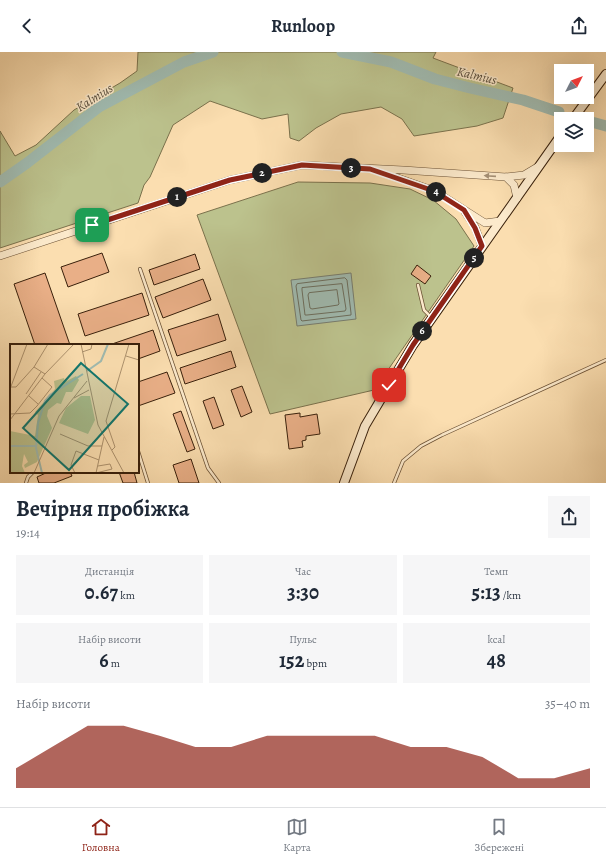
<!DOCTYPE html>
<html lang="uk">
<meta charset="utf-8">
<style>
body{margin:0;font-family:Alegreya,serif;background:#f6f6f7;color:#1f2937;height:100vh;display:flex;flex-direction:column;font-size:15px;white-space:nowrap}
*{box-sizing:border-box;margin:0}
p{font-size:13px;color:#747a83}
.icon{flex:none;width:22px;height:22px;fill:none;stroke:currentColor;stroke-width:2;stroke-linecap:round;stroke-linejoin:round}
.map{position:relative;height:431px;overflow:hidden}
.details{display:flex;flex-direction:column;background:#fff;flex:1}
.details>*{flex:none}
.needle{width:26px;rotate:48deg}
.fabs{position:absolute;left:554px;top:12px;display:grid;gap:8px}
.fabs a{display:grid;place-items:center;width:40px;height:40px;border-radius:0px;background:#fff;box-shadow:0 4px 16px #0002;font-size:20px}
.pin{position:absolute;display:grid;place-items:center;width:34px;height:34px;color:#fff;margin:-17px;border-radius:8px;box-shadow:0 2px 6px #0006}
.km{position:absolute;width:20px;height:20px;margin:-10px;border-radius:50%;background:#222;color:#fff;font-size:11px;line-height:20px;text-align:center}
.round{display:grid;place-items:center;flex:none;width:42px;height:42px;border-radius:0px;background:#f6f6f7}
.overview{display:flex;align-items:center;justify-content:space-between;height:68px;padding:0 16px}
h1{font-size:22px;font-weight:700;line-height:30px}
.figures{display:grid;grid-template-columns:repeat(3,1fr);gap:6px;height:68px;padding:4px 16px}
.figures div{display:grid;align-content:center;border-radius:0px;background:#f6f6f7;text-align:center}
.figures b{font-size:20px;font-weight:700}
.figures small{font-size:11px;font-weight:400}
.figures p{font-size:11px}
.chart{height:112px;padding:8px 16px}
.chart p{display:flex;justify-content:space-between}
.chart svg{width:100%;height:72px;margin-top:4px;fill:#8f2418;opacity:.7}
header{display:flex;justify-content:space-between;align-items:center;height:52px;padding:0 16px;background:#fff;font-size:18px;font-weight:700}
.tab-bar{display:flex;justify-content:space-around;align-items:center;height:56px;border-top:1px solid #e0e1e3;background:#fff;font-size:11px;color:#747a83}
.tab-bar a{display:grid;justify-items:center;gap:2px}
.tab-bar .selected{color:#8f2418}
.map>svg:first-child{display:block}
.green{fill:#bcc28d;stroke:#7a714c}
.water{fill:#a0bbb1;stroke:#777d6f}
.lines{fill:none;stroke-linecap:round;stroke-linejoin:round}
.shore{stroke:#6c6e5e;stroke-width:1}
.river{stroke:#a0bbb1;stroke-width:11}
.building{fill:#e9af87;stroke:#39200b}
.service-casing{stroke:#6a5034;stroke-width:4}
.tertiary-casing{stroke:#6a5034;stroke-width:8}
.secondary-casing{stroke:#39200b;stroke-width:10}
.service{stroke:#fceacc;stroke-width:2.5}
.tertiary{stroke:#fceacc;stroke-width:7}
.secondary{stroke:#fceacc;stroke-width:8}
.oneway{fill:#a48f75}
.route-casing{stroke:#fff;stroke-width:8}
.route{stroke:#8f2418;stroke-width:5}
.labels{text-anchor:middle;stroke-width:3;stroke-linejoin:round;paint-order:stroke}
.water-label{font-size:13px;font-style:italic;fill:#584e3d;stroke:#fceacc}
.inset-river{fill:none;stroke:#a0bbb1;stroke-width:2}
.inset-road{fill:none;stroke:#ad926e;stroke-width:1}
.view{fill:#0f766e;fill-opacity:0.15;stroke:#0f766e;stroke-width:2}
.inset-edge{fill:none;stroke:#39200b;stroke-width:2}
</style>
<header><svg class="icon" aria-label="back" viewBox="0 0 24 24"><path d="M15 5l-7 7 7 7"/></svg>Runloop<svg class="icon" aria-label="share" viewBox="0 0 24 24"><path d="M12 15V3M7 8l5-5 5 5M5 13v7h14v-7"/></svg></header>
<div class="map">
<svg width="606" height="431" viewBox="0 0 606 431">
<rect width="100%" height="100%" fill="#fbdeb0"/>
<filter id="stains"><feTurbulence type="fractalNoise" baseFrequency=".005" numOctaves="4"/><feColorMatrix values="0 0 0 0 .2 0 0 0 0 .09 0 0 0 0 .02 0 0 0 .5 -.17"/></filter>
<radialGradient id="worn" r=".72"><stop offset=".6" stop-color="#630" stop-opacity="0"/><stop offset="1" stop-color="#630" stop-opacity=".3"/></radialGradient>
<path class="green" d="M138,0H436L433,6L513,36L503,66L477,74L414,84L402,67L381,55L341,62L316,76L299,89L290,86L288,62L262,67L210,49L173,73L150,125L144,133L138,151L0,196V79L15,104L36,93L74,58L120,31L137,19Z
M298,130L370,131L410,137L433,148L456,167L474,194L374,338L270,362L197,163Z"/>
<path class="water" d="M351,221L356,267L297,274L291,228Z"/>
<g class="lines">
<path class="shore" d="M345,226L347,228L351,261V263L302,269L301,268L296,234L297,232Z
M342,232L346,257L345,259L307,263H305L302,238V236Z
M337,238L339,252L338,253L312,257L310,256L308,243L309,241Z"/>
<path class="river" d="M342,0L391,10L435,27L470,36L523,48L559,60
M588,69L606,74
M0,130L27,111L99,55L184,10L213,0"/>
</g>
<path class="building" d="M102,201L109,220L68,235L61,215Z
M195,202L200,217L154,233L149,218Z
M417,213L431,224L425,232L411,222Z
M45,221L70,293H35L14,232Z
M203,227L211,248L163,266L155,245Z
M142,241L149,263L85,284L78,262Z
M218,262L226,288L177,304L168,278Z
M153,278L160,299L138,307V293H112V292Z
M231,299L236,315L185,332L180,316Z
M167,320L175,341L138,354V330Z
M242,334L252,360L241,365L231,338Z
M214,345L224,373L213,377L203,349Z
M181,359L195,397L187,400L173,362Z
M300,361V365L317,362L320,382L306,384V388L302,389L303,395L289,397L285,363Z
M191,407L199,431H179L173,413Z
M48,420H70L72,424L54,431H39L37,425Z
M119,420H134L137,431H123Z"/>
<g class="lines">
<g class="service-casing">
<path id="service" d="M140,217L208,416L219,431
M418,233L424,258L431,265
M138,399L148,431
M26,431L28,425L33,420
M394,431L403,409L421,394L442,383L606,308"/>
</g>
<g class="tertiary-casing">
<path id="tertiary" d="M378,119L435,139L485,171L500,169
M506,125L514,133L517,146
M465,160L475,175L482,194
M0,204L230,128L302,113L403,118L506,125L524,123L539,114"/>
</g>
<g class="secondary-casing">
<path id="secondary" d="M573,67L606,22
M344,431L365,374L413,293L561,83"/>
</g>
<use href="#service" class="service"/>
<use href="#tertiary" class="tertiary"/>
<use href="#secondary" class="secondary"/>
</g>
<defs><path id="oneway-solid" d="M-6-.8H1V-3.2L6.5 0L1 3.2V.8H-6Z"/></defs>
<use class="oneway" href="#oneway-solid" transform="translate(490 124) rotate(-176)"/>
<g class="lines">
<g class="route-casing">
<path id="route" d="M92,173L230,128L302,113L370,117L434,139L464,158L475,176L482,194L413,293L389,333"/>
</g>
<use href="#route" class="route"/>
</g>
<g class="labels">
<g class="water-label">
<text transform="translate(477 23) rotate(13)" y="5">Kalmius</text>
<text transform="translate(94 45) rotate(-32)" y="5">Kalmius</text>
</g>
</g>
<g transform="translate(10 292)">
<rect width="129" height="129" fill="#fbdeb0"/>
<path d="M66,32L69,36L62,48H56L51,60L47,59L38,66L37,72L42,84L27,118L15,124L14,121L18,118L14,110L12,122L15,129H0V87L25,92L28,71L25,68L45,45L44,37L54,34L55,38ZM71,52H80L85,76L78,90L49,79L56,64Z" fill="#bcc28d"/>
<path class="inset-river" d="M77,27L91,17L98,0M0,102H26M32,129L26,104L28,79L35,57L40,51L73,30"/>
<path class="inset-road" d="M71,0L88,81L114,129M72,8L81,5L82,0M116,12L129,16M24,23L35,30M0,43H6L24,23L38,0M0,45L17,0M16,50L31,28M19,52L28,60M64,54L79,46M0,70L20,69L27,62L42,43L32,34M0,76L35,30L64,0M50,90L78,102H92M102,106L105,103L96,77L119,0M24,129L49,72L77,37M65,129L61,121L66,107L89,116M86,129L94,93M86,129L102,125L100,120L88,122"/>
<path class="view" d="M71,19L118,60L59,126L13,84Z"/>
<rect width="129" height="129" class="inset-edge"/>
</g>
<rect width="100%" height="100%" filter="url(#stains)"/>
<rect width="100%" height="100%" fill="url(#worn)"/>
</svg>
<div class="fabs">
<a><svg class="needle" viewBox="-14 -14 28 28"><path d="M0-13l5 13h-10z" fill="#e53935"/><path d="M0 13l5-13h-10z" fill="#747a83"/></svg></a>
<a><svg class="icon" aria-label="layers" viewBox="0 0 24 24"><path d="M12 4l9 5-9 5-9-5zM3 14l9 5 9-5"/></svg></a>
</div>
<div class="pin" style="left:92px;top:173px;background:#1e9e55"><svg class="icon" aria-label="arrive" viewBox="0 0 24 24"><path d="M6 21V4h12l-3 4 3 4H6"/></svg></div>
<div class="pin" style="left:389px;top:333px;background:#d93025"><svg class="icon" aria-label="check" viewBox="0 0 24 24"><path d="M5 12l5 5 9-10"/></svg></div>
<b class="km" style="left:177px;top:145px">1</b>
<b class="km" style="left:262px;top:121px">2</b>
<b class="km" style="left:351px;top:116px">3</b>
<b class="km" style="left:436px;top:140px">4</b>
<b class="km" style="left:474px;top:206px">5</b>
<b class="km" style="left:422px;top:279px">6</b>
</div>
<section class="details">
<div class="overview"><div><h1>Вечірня пробіжка</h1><p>19:14</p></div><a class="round"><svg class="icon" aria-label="share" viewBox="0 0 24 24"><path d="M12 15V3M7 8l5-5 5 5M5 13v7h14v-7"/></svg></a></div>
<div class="figures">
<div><p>Дистанція</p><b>0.67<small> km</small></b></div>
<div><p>Час</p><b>3:30</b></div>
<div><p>Темп</p><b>5:13<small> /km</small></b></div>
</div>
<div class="figures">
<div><p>Набір висоти</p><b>6<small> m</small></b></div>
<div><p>Пульс</p><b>152<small> bpm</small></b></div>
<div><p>kcal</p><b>48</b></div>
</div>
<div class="chart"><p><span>Набір висоти</span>35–40 m</p>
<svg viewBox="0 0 160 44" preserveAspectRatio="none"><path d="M0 44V32L10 19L20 6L30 6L40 12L50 19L60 19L70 12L80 12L90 12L100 12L110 19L120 19L130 25L140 38L150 38L160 32V44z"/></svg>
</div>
</section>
<nav class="tab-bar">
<a class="selected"><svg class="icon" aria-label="home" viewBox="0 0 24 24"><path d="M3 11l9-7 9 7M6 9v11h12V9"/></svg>Головна</a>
<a><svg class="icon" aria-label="map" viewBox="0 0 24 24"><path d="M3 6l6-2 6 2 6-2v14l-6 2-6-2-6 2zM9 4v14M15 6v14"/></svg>Карта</a>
<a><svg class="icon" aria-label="saved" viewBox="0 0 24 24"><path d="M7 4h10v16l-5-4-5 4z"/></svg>Збережені</a>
</nav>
